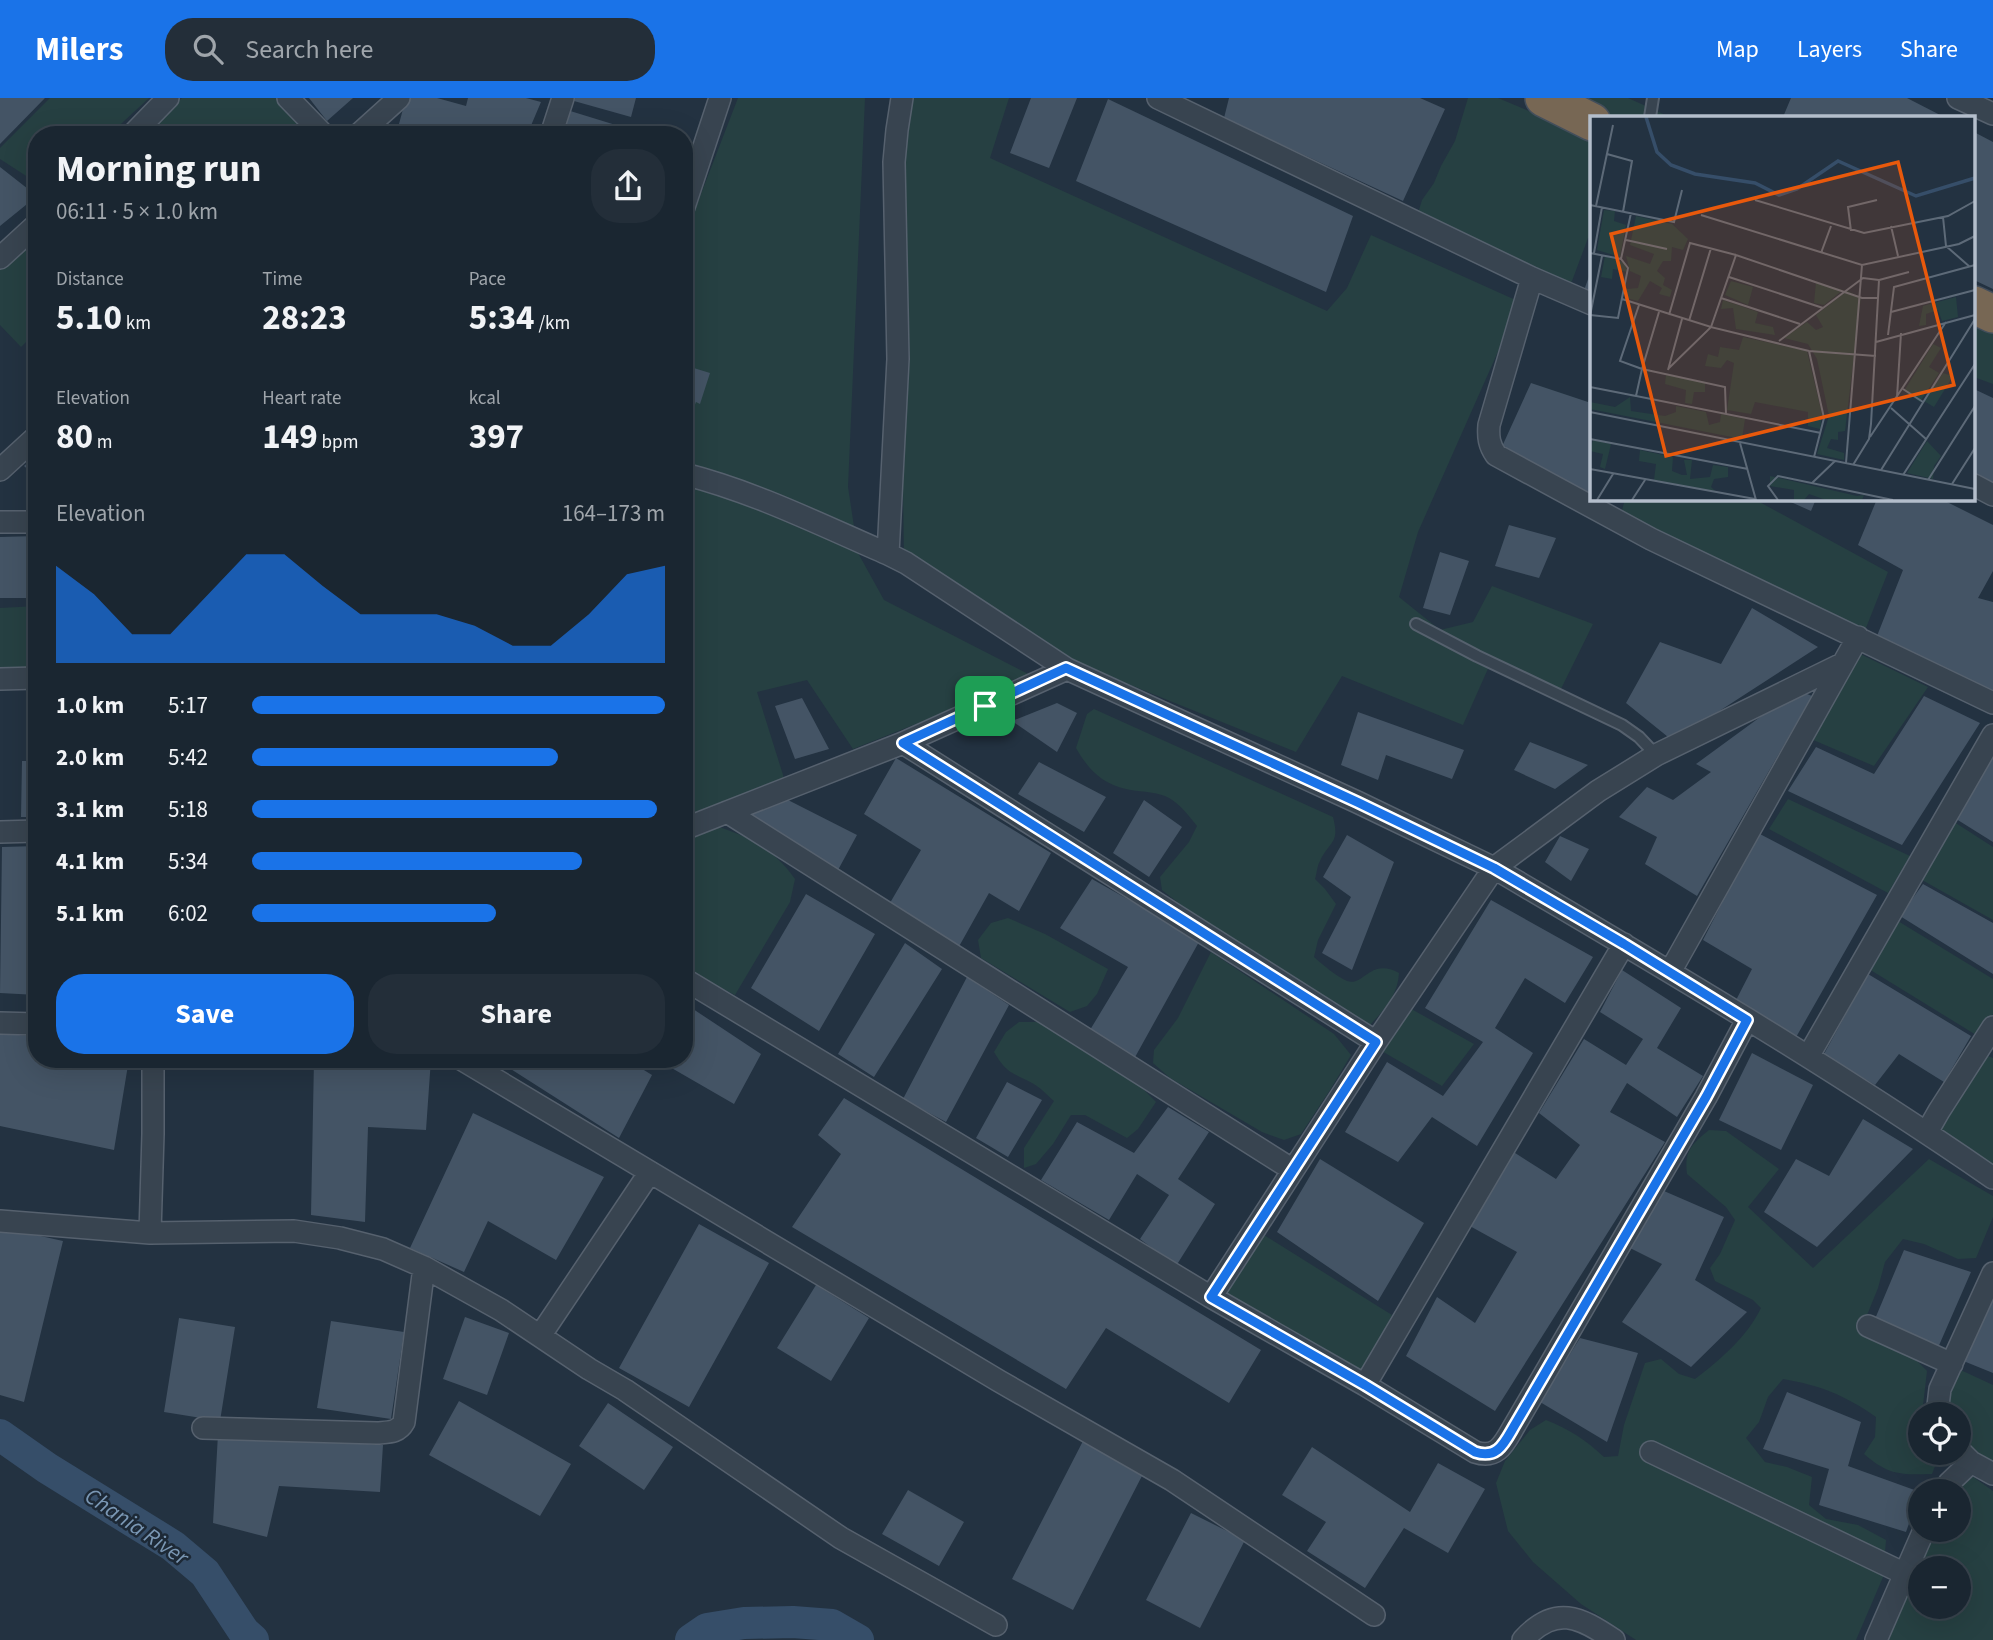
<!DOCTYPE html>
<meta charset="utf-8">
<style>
body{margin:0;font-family:"Source Sans 3",sans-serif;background:#232e39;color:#f1f3f6;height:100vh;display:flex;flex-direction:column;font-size:26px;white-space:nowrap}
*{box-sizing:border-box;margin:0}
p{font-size:23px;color:#9fa5ab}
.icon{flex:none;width:38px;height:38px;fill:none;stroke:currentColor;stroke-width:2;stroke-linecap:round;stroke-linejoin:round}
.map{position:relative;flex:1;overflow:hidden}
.details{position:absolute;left:28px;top:28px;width:665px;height:942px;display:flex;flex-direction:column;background:#1a2631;border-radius:28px;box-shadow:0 7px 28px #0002,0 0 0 2px #38434d}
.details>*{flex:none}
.controls{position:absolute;left:1908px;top:1304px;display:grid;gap:14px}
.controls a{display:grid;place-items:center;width:63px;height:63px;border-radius:50%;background:#1a2631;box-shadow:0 7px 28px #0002,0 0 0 2px #38434d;font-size:35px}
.pin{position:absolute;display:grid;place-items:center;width:60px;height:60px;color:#fff;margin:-30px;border-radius:14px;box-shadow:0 4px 10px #0006}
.round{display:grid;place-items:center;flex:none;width:74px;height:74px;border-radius:28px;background:#232e39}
.headline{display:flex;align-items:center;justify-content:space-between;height:119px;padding:0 28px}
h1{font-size:38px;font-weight:700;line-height:52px}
.figures{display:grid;grid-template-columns:repeat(3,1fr);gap:10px;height:119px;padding:7px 28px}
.figures div{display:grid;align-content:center}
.figures b{font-size:35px;font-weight:700}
.figures small{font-size:19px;font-weight:400}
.figures p{font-size:19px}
.chart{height:196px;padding:14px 28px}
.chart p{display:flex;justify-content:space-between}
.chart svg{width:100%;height:126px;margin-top:7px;fill:#1a73e8;opacity:.7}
.button{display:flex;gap:14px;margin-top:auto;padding:14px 28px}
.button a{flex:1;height:80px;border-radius:28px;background:#1a73e8;color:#fff;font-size:28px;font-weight:700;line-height:80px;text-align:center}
.button a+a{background:#232e39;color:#f1f3f6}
ul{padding:0 28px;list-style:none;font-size:23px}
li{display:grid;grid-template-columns:112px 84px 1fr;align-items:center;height:52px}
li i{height:18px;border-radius:9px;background:#1a73e8}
header{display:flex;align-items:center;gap:42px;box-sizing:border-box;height:98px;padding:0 35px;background:#1a73e8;color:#fff}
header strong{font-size:33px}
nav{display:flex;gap:38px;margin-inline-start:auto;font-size:24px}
.search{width:490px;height:63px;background:#232e39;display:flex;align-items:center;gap:18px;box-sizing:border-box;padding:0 24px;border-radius:28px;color:#9fa5ab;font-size:26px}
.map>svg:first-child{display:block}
.green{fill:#264042;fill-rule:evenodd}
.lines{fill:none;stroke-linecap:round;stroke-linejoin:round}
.river{stroke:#364e69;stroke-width:32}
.building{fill:#445465}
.lane-casing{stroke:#56616e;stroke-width:14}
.street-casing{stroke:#56616e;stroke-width:24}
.highway-casing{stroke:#434e5b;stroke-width:40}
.lane{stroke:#384450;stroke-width:10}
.street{stroke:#384450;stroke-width:21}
.highway{stroke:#776754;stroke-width:37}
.route-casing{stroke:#fff;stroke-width:14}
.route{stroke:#1a73e8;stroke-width:9}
.labels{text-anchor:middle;stroke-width:5;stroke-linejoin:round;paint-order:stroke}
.water-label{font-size:23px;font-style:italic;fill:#7a97b4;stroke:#1d2936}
.inset-river{fill:none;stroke:#364e69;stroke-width:3.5}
.inset-road{fill:none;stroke:#5d6a78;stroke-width:2}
.view{fill:#e8590c;fill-opacity:0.15;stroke:#e8590c;stroke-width:3.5}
.inset-edge{fill:none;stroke:#b4becb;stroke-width:3.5}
</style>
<header>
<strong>Milers</strong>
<div class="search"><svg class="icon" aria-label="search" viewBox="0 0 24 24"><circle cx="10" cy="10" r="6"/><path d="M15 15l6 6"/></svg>Search here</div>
<nav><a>Map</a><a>Layers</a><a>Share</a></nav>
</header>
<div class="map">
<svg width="1993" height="1542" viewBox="0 0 1993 1542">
<rect width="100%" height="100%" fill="#233241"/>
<path class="green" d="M50,0H149L109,37H37V85L0,61V50Z
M182,0H297L330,37H142Z
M738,0H865L848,389L858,455L884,502L1034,579L853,651L807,582L757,594L784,680L684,726V140Z
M914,0H1009L990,60L1327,213L1347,190L1371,137L1520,204L1418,434L1399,499L1440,532L1473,524L1492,488L1593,526L1557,599L1491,564L1463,627L1342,578L1296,654L1054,556L904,462L901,245L906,20Z
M1468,0H1498L1548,21L1592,44V140H1588L1569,191L1418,115L1422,102L1434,85L1441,68L1455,43Z
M1553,0H1628L1670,19H1595Z
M28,144L37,152V233L21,249L0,227V167Z
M1974,224L1993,234V286L1974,279Z
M1625,401H1754L1888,474L1864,535L1619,424Z
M37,508V573H0V510Z
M1852,552L1928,589L1874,668L1804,638Z
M1094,611L1333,719C1340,746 1330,742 1320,763C1317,768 1317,775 1315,781L1325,791L1336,806L1318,842L1314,859C1322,866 1337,879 1347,883C1364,889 1370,859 1399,875C1398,897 1384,912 1370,927L1333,905L1311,889L1276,870L1250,851L1200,822L1162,792L1160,779L1189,744L1197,728C1188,717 1179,704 1165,698C1152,693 1139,694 1126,691C1102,686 1088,671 1076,650L1087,616Z
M1788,701L1910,758L1888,795L1769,731Z
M1948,720L1993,749V822L1915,778Z
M719,729C754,741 773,751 795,781L790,804L735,897L684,871V742Z
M1008,820L1045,836L1108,871L1097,896L1087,908L1070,914L981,860L978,842L991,825Z
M1893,820L1993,881V916L1981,940L1864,868Z
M1211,854L1334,936L1351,957L1330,992L1301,1036L1284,1042L1262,1034L1170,980L1153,965L1154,952L1178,920Z
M1406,908L1474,946L1442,988L1380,952Z
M1019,924H1039L1139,987L1156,1004L1138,1031L1127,1040L1085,1017H1071L1053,1046L1036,1066L1024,1070V1050L1054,1003C1047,997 1040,989 1032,985C1012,974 1007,976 994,954L1006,934Z
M1985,957L1993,960V1072L1933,1042Z
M1709,1032L1726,1033L1779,1071L1748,1109L1813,1170L1929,1061L1993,1098V1119L1976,1160L1958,1161L1924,1146L1903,1141L1885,1164L1878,1190L1865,1222L1910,1256L1927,1273L1922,1316H1920V1354L1932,1355L1937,1363L1932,1376C1901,1377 1888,1377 1864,1356L1875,1339L1876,1319C1845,1297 1819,1287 1783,1281L1768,1299L1759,1324L1746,1340L1765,1364L1787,1369L1812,1379L1809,1407L1826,1421L1858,1427L1886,1442L1883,1479L1856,1542H1636L1581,1506L1533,1464L1508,1433L1496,1385L1505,1363L1530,1332L1546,1322C1569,1331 1586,1342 1604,1359L1618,1358L1624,1327L1645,1265L1661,1261L1679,1276L1695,1281C1720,1262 1747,1239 1761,1210L1753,1202L1715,1183L1710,1170L1720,1156L1735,1122L1726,1109L1687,1076C1684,1053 1692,1046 1709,1032Z
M1259,1134L1392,1217L1362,1278L1220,1196Z
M1952,1268L1993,1287V1369L1958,1343V1316H1945Z
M1969,1376L1993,1393V1542H1878L1926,1432H1958V1393H1946ZM1920,1470H1958V1508H1920Z"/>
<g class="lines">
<path class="river" d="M0,1337L47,1370L173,1448L205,1475L244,1534L253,1542
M691,1542L707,1531L744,1525L793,1524L832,1527L858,1542"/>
</g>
<path class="building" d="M0,0H45L0,46Z
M309,0H353L327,23Z
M406,0H437L466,8L468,0H526L541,4L527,37H396Z
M575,0H636L631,19L574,3Z
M1031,0H1077L1049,70L1010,55Z
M1229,0H1420L1445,11L1403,103L1224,20Z
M1791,0H1907L1944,19H1783Z
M1108,1L1353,118L1326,194L1076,83Z
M567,12L645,36V37H560Z
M1974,34L1993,44V191L1974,182Z
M0,69L37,98L0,128Z
M1592,170V202L1582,198Z
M684,267L710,275L700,306L696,304L694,309L684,307Z
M1531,285L1588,304L1592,294V398L1500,353Z
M1974,291L1993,300V387L1974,379Z
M37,357V380L24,368Z
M1784,401H1816L1811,413Z
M1877,401H1941L1993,427V473L1978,500L1993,504V592L1989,600L1877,538L1903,472L1858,447Z
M1509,427L1556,440L1539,480L1495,468Z
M37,438V500H0V439Z
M1440,454L1469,463L1450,517L1423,510Z
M1752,510L1818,549L1673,643L1626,605L1660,544L1721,566Z
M1797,592L1812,598L1697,798L1645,766L1657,739L1619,719L1647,689L1673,702L1711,674L1696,666Z
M1924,598L1980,625L1902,747L1788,693L1816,649L1874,676Z
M802,600L829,651L795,661L775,608Z
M1057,605L1077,615L1057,654L1012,623Z
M1358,614L1464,652L1452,681L1386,657L1378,682L1341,667Z
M1530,644L1588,667L1555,691L1514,672Z
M1993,651V744L1953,719Z
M896,660L1051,755L1019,813L989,795L957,852L887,810L921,752L864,716Z
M22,663H37V719H21Z
M1039,664L1106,699L1084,734L1018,696Z
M788,702L857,737L838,772L750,715Z
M1144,702L1182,729L1149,779L1113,755Z
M1758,735L1877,797L1795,941L1733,908L1752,871L1703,842Z
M1347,737L1394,764L1352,872L1322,855L1351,799L1323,779Z
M1560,738L1589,751L1571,783L1545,764Z
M37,748V897L0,895L2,749Z
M1092,781L1200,842L1134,961L1090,932L1128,869L1060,830Z
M1923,786L1993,825V876L1900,818Z
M806,796L875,836L819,933L751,890Z
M1491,802L1593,859L1565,905L1525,880L1495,930L1533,955L1477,1048L1432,1019L1398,1064L1345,1034L1387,964L1443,998L1483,944L1425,910Z
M905,845L942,871L874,979L838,956Z
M1622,872L1681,910L1657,950L1703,978L1677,1019L1627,985L1610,1014L1665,1044L1495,1313L1406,1258L1437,1199L1475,1225L1517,1154L1468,1127L1512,1053L1556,1081L1580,1047L1539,1015L1584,941L1626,967L1643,941L1600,914Z
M1868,876L1971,938L1944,984L1899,956L1875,987L1824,956Z
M967,879L1009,907L946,1024L903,1001Z
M684,905L761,956L734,1006L656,961H684Z
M0,935L37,939V961H129L114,1052L0,1028Z
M1752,955L1813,987L1781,1052L1719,1022Z
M314,961H431L426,1032L368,1029L365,1124L311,1117Z
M495,961H626L652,977L619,1040Z
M1007,984L1042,1002L1008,1059L976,1040Z
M844,1000L1261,1252L1229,1305L1106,1230L1066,1291L792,1129L841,1056L818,1037Z
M1168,1009L1209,1034L1178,1081L1215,1106L1176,1168L1140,1141L1169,1097L1137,1076L1109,1122L1041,1082L1077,1024L1134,1055Z
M473,1015L604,1079L556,1162L488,1123L464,1174L410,1150Z
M1863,1021L1913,1051L1817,1149L1764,1114L1796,1061L1829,1078Z
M1320,1061L1424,1125L1378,1203L1277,1134Z
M1664,1093L1724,1119L1695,1182L1747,1214L1691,1269L1622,1224L1662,1166L1630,1150Z
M699,1126L769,1165L689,1309L619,1270Z
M0,1129L63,1143L24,1304L0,1297Z
M1904,1152L1971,1174L1937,1252L1872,1228Z
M816,1187L869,1220L831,1283L777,1250Z
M1993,1190V1275L1961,1262Z
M465,1219L509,1235L487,1297L443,1281Z
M179,1220L235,1229L220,1323L164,1314Z
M331,1223L404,1234L391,1321L317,1310Z
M1580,1240L1638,1255L1607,1344L1540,1304Z
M1787,1294L1861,1324L1848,1368L1920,1394L1906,1434L1819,1407L1829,1371L1763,1351Z
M459,1303L571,1366L540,1418L429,1357Z
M608,1305L673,1349L644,1392L579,1348Z
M218,1336L383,1347L380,1394L279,1388L267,1439L213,1425Z
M1083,1343L1144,1374L1073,1512L1012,1481Z
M1312,1349L1410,1414L1438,1365L1485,1391L1448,1455L1404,1430L1365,1490L1307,1453L1326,1424L1282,1397Z
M908,1392L964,1424L939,1468L882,1436Z
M1191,1415L1245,1442L1200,1530L1146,1502Z"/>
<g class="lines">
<g class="lane-casing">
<path id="lane" d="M1650,19L1653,0
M1416,526L1477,558L1622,627L1639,639L1656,657"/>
</g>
<g class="street-casing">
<path id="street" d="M288,0L324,37
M1158,0L1532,180L1592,206
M1958,0L1993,16
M132,37L168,0
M358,37L399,0
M551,37L563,0
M684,109L720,0
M0,160L37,126
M1532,180L1489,327C1488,339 1489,347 1496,357L1651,441L1993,605
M0,372L37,338
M684,376C755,394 821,427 888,456L906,465L1067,571L1357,704L1494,770L1598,693L1656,657L1842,566
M1974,387L1993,397
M0,424H37
M888,456L898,261L894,64L897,32L902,0
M0,581L37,580
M903,645L1376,944
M727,714L1293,1072
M684,731L903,645L1067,571
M0,734L37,733
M1670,874L1858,539
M684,881L1211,1199L1376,944L1494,770C1663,869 1832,969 1993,1080
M0,925L37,926
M1809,957L1993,637
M461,961L999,1283L1172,1382L1374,1517
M1927,1034L1939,1013L1993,929
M0,1123L150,1135L294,1133L340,1140L383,1151L424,1169L501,1212L589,1271L625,1292L841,1440L996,1527
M150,1135L153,1036V961
M1211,1199L1365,1287L1475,1354C1499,1362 1505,1343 1516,1325L1706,999L1747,922
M1868,1228L1952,1266
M540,1238L650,1074
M1365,1287L1624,846
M1937,1316L1940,1291L1993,1175
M203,1330L377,1335C389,1334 398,1335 404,1324L424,1169
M1958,1351L1971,1364L1993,1376
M1651,1354L1903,1475
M1944,1393L1949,1385L1971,1364
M1523,1542C1555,1506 1580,1519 1614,1542
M1876,1542L1924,1432"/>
</g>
<g class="highway-casing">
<path id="highway" d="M1544,0L1592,24
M1974,207L1993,216"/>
</g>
<use href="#lane" class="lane"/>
<use href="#street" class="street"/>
<use href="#highway" class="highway"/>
</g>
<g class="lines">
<g class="route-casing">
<path id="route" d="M1066,570L1357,704L1494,770L1624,846L1747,922L1706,999L1516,1325C1505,1343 1499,1362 1475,1354L1365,1287L1211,1199L1376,944L903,645Z"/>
</g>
<use href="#route" class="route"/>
</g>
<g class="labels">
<g class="water-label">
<text transform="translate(137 1428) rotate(34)" y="8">Chania River</text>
</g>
</g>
<g transform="translate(1590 18)">
<rect width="385" height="385" fill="#233241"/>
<path d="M14,94L25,95L24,105L36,109L30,141L7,134ZM46,100L82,108L98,123L93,134L82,131L81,145H73L67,155L75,162L73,169L82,174L80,181L69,178L72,172L60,165L48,185L36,182L37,173L48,172L51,160L40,155L36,140L60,148L64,138L40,129ZM15,140L35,147L37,156L23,153L22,163L11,161ZM141,165L163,171L158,189L135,179ZM226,166L253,174L234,189L224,187ZM257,175L271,181L255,315L248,316V324L241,323L237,332L254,337V344L227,338L239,300L227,243L218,228L194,222L217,206L226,214L233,211L226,199ZM366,181L368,201L352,205L348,194L336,198V209L329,210L333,190ZM133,184L168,196L165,207L183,211L185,219L146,213L143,192L131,193ZM153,221L217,235L232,298L230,313L218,310V296L165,286L161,298L137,294L144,247L137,244L131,252L115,250L118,238L128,241L130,231L149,234ZM343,228L351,232L339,251L349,257L330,286L314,275ZM353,257L363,260L344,291L334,285ZM76,259L115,266V276H104L102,288L95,287L96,274L75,268ZM40,281L41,295L75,300L86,296V290L116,296L119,309L130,306L131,298L155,303L152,323L0,293V286L25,291ZM3,324L21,328L15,353L10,351L13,338L0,335ZM337,325L351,340L344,350L343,363L317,357ZM50,334L83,341L82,355L92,359H97L94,344H102L100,363L120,361L123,349L138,351V361L124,363L121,371L125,375L64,364L66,348L49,345ZM180,360L267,380L274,379L272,384H236L219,378L214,384H204V374L180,370Z" fill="#264042"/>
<path class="inset-river" d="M56,1L67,36L81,49L105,58L165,67L189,79L207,73L248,45L326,80L385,62"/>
<path class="inset-road" d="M17,38L42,45L33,96M165,84L274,117L358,100L385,85M0,89L84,106L92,74M6,90L23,9M111,99L272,149L369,128L385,120M353,101L356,130L380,151M301,110L308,140M261,115L258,91L287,84M36,124L77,133M0,137L31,143L38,152L28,202L0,199M4,137L12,91M231,137L241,110M31,143L41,97M139,161L233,192M131,182L210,208M32,183L121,211L146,139L272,182H287M49,189L30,245L52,253L46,280L231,317M69,196L52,253L135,271L136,298M301,196L385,174M79,199L100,127L146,139M0,200L12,140M99,205L121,132M298,219L304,171L385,149M189,225L273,162L289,164M286,226L385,199M219,235L234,302L224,341M78,253L121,211L219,235L286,240M78,254L92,203M0,271L46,280M313,273L333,286M307,281L311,217M301,292L336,323M0,296L385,373M280,321L356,206M0,323L158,353M150,327L166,384M256,347L272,149M263,349L279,323L281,308L289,164L319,156M0,353L165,383M291,354L385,203M313,359L385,248M338,364L385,290M222,367L245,345M362,368L385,332M7,384L23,358M42,384L55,364M188,384L178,370L188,360L303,384"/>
<path class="view" d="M308,46L364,269L76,340L21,118Z"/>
<rect width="385" height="385" class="inset-edge"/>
</g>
</svg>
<div class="controls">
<a><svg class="icon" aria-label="locate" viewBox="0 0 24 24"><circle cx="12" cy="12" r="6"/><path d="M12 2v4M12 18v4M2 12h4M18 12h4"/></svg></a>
<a>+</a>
<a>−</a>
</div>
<div class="pin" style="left:985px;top:608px;background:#1e9e55"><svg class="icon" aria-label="arrive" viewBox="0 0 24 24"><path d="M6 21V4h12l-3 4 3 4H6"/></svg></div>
<section class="details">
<div class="headline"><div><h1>Morning run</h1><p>06:11 · 5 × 1.0 km</p></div><a class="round"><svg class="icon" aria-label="share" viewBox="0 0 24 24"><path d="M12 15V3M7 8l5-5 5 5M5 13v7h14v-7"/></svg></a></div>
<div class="figures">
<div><p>Distance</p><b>5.10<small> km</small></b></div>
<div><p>Time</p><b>28:23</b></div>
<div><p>Pace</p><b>5:34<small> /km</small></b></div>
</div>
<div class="figures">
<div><p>Elevation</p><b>80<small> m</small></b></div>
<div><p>Heart rate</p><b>149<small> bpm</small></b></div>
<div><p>kcal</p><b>397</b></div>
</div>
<div class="chart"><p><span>Elevation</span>164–173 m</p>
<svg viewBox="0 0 160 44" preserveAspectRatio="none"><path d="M0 44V10L10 20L20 34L30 34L40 20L50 6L60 6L70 17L80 27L90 27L100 27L110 31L120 38L130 38L140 27L150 13L160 10V44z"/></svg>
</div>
<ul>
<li><b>1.0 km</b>5:17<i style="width:100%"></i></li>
<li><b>2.0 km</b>5:42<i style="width:74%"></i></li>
<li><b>3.1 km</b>5:18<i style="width:98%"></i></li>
<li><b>4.1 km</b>5:34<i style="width:80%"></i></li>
<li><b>5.1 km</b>6:02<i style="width:59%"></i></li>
</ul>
<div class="button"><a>Save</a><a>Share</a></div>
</section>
</div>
